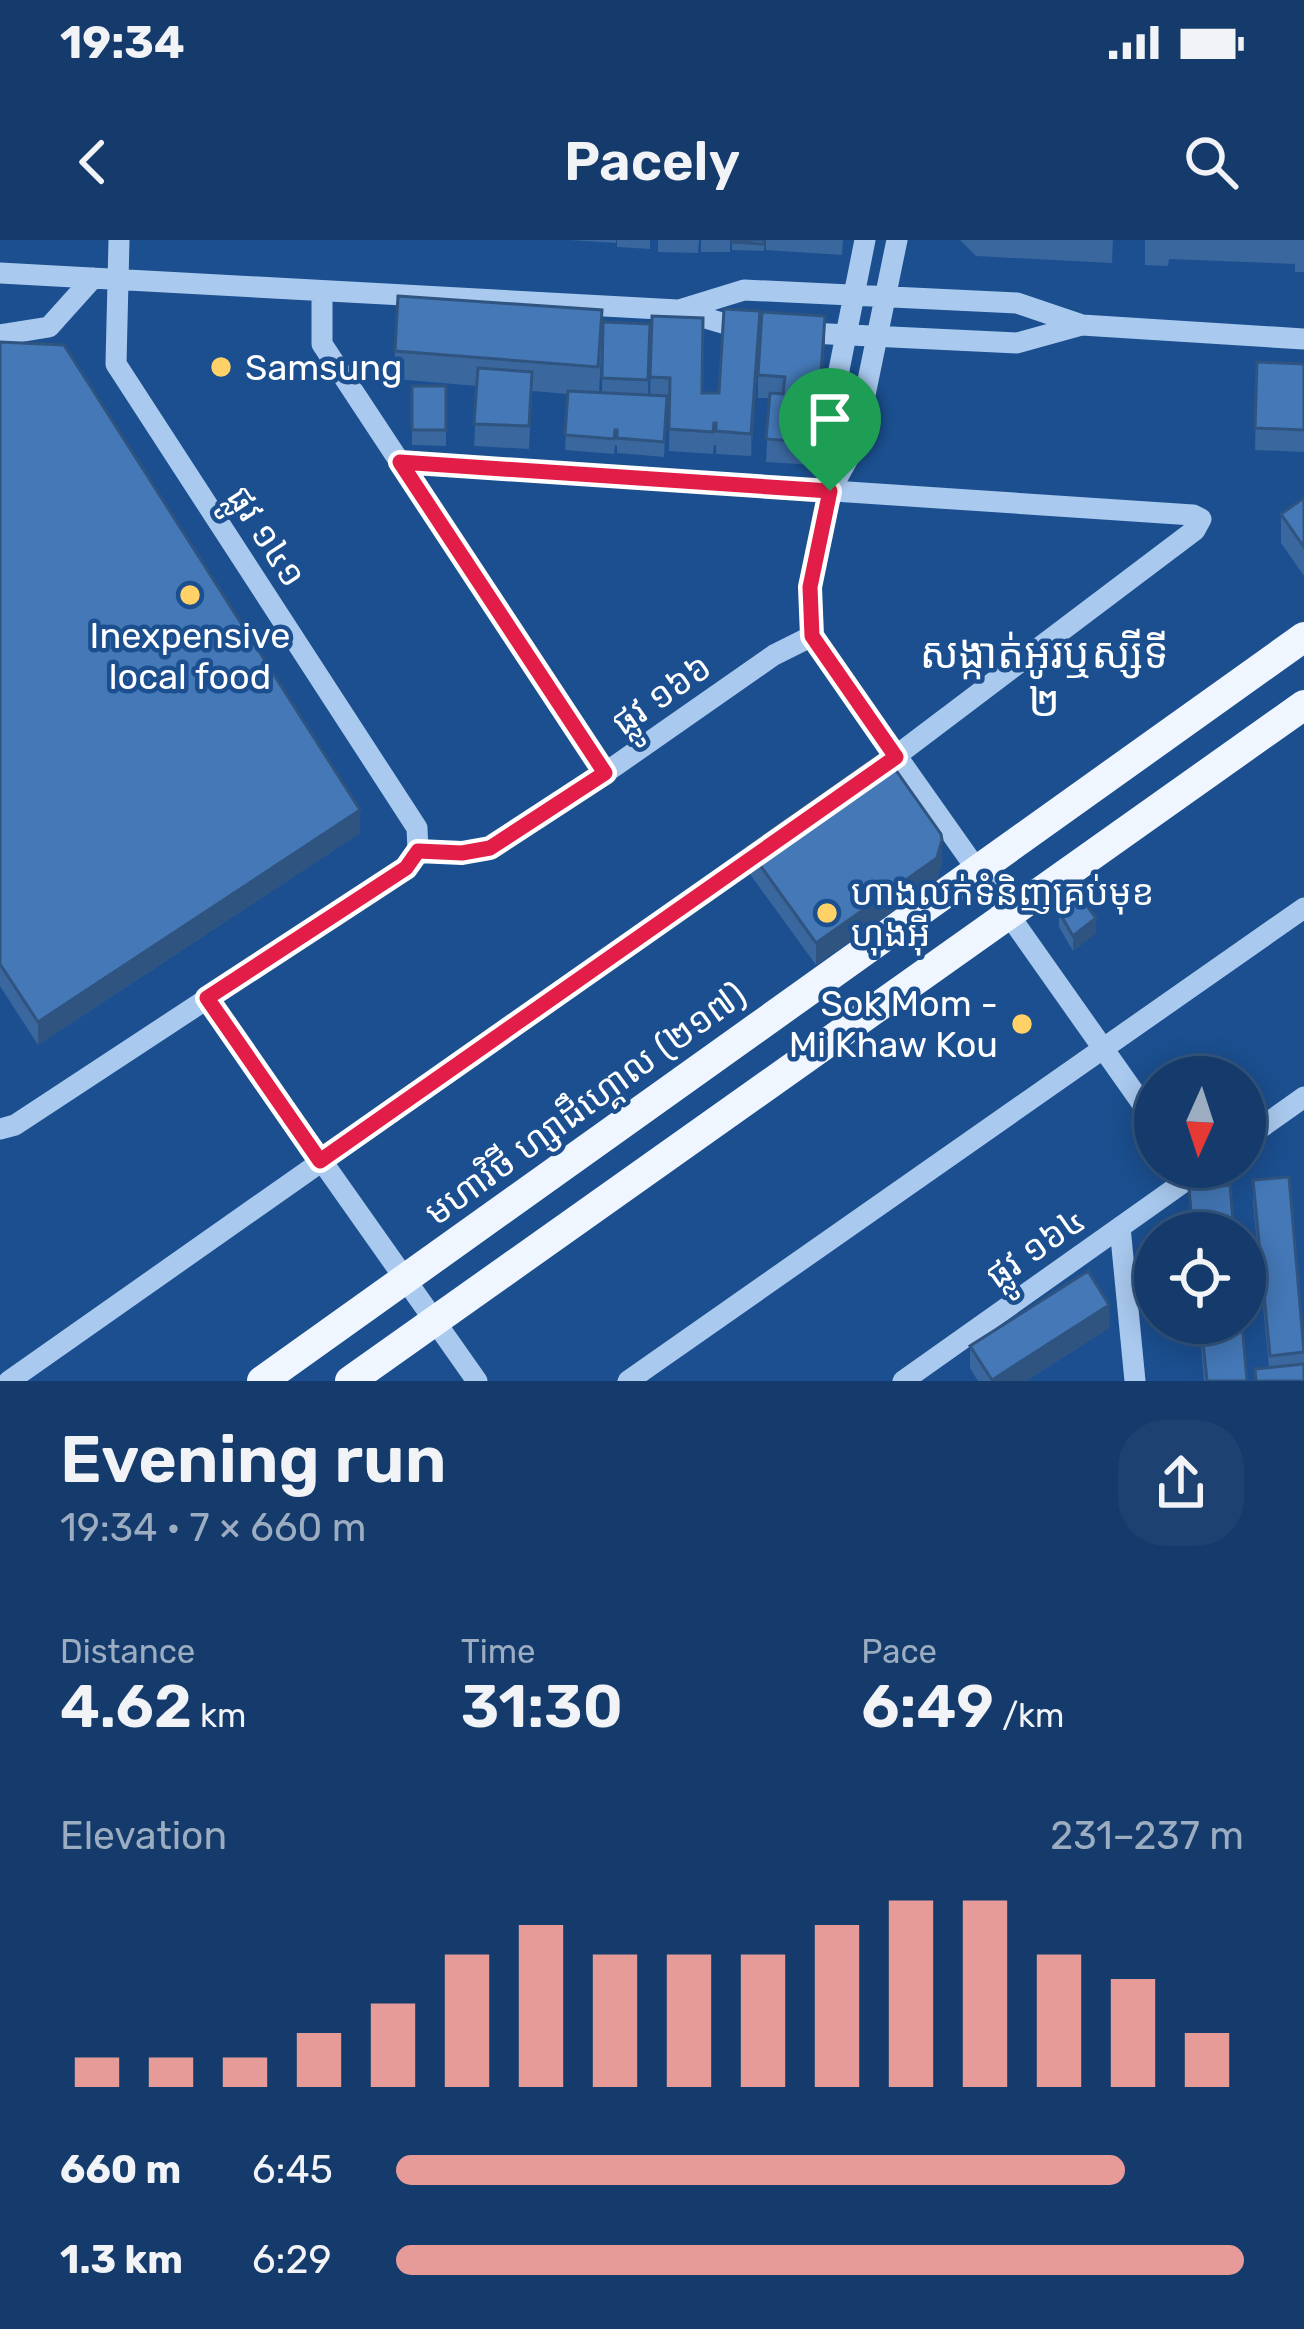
<!DOCTYPE html>
<meta charset="utf-8">
<style>
body{margin:0;font-family:Rubik,"Noto Sans Khmer",sans-serif;background:#1d4271;color:#f1f3f6;height:100vh;display:flex;flex-direction:column;font-size:45px;white-space:nowrap}
*{box-sizing:border-box;margin:0}
p{font-size:39px;color:#9dadc1}
.icon{flex:none;width:66px;height:66px;fill:none;stroke:currentColor;stroke-width:2;stroke-linecap:round;stroke-linejoin:round}
.map{position:relative;height:1141px;overflow:hidden}
.sheet{display:flex;flex-direction:column;background:#143b6b;flex:1}
.sheet>*{flex:none}
.needle{width:78px;rotate:183deg}
.fabs{position:absolute;left:1134px;top:816px;display:grid;gap:24px}
.fabs a{display:grid;place-items:center;width:132px;height:132px;border-radius:50%;background:#143b6b;box-shadow:0 6px 30px #0003,0 0 0 3px #33557e;font-size:60px}
.pin{position:absolute;display:grid;place-items:center;width:102px;height:102px;color:#fff;margin:-123px -51px;border-radius:50% 50% 50% 0;rotate:-45deg;box-shadow:0 0 12px #0007}
.pin .icon{rotate:45deg}
.round{display:grid;place-items:center;flex:none;width:126px;height:126px;border-radius:48px;background:#1d4271}
.head{display:flex;align-items:center;justify-content:space-between;height:204px;padding:0 60px}
h1{font-size:66px;font-weight:600;line-height:90px}
.metrics{display:grid;grid-template-columns:repeat(3,1fr);gap:18px;height:204px;padding:12px 60px}
.metrics div{display:grid;align-content:center}
.metrics b{font-size:60px;font-weight:600}
.metrics small{font-size:33px;font-weight:400}
.metrics p{font-size:33px}
.chart{height:336px;padding:24px 60px}
.chart p{display:flex;justify-content:space-between}
.chart svg{width:100%;height:216px;margin-top:12px;stroke:#e69b98;stroke-width:6}
ul{padding:0 60px;list-style:none;font-size:39px}
li{display:grid;grid-template-columns:192px 144px 1fr;align-items:center;height:90px}
li i{height:30px;border-radius:15px;background:#e69b98}
.status{display:flex;justify-content:space-between;align-items:center;height:84px;padding:0 60px;background:#143b6b;direction:ltr}
.status svg{height:33px;fill:currentColor}
header{display:flex;justify-content:space-between;align-items:center;height:156px;padding:0 60px;background:#143b6b;font-size:54px;font-weight:600}
.map>svg:first-child{display:block}
.lines{fill:none;stroke-linecap:round;stroke-linejoin:round}
.minor{stroke:#a9c9ee;stroke-width:21}
.major{stroke:#f0f6ff;stroke-width:30}
.wall{fill:#3a679d}
.shaded-wall{fill:#305480}
.building{fill:#4478b7;stroke:#305480;stroke-width:3}
.route-casing{stroke:#fff;stroke-width:24}
.route{stroke:#e11d48;stroke-width:15}
.poi-dot{fill:#ffd166;stroke:#1b4f8f;stroke-width:4.5}
.labels{text-anchor:middle;stroke-width:9;stroke-linejoin:round;paint-order:stroke}
.poi-label{font-size:36px;fill:#fff;stroke:#1b4f8f;text-anchor:start}
.street-label{font-size:36px;fill:#fff;stroke:#1b4f8f}
.quarter-label{font-size:42px;fill:#fff;stroke:#1b4f8f}
</style>
<div class="status"><b>19:34</b><svg viewBox="0 0 49 12"><path d="M0 12V9h3v3zM5 12V6h3v6zM10 12V3h3v9zM15 12V0h3v12zM26 1h20v11H26zM47 4h2v5h-2z"/></svg></div>
<header><svg class="icon" aria-label="back" viewBox="0 0 24 24"><path d="M15 5l-7 7 7 7"/></svg>Pacely<svg class="icon" aria-label="search" viewBox="0 0 24 24"><circle cx="10" cy="10" r="6"/><path d="M15 15l6 6"/></svg></header>
<div class="map">
<svg width="1304" height="1141" viewBox="0 0 1304 1141">
<rect width="100%" height="100%" fill="#1b4f8f"/>
<g class="lines">
<path class="minor" d="M119,0L116,124L417,588L418,611
M865,0L824,205L829,251L810,347L812,396L1155,882
M0,33L678,70L746,90L1017,103L1082,85
M322,51V104L605,533
M679,70L744,50L1017,63L1082,85L1304,99
M0,95L49,87L93,38
M400,222L1193,275L1201,279L1195,290L868,537
M830,251L854,208L897,0
M418,611L462,613L490,608L605,533L774,415L812,396
M207,758L477,1141
M0,889L15,885L406,628L418,611
M1245,899L1304,857
M1120,987L1135,1141
M9,1141L769,607
M628,1141L1304,668
M903,1141L1205,927"/>
<path class="major" d="M262,1141L1304,397
M350,1141L1304,465"/>
</g>
<path class="wall" d="M569,0H616V3Z
M617,0H650V9L617,7Z
M658,0H699L698,13L658,12Z
M701,0H730V12H701Z
M732,0H765L764,11L732,10Z
M766,0H843L842,15L766,10Z
M960,0H1113L1112,23L976,16Z
M1145,0H1304V32H1295V24L1169,19L1168,26L1145,25Z
M652,76L702,153H719L760,94L751,216L716,214V205H714L713,214L669,211L670,160H667L664,217L617,213V206L615,205L614,214L565,210L568,154L532,151L529,209L474,206L477,146L395,139V111L602,99L599,153H602L603,82L650,84L648,155L650,156Z
M825,98L816,225L766,222L769,158H758V135Z
M0,102L360,593L38,805L0,746Z
M1257,122L1304,124V212L1255,210Z
M412,146H446V206L412,205Z
M1304,258V336L1281,303V274Z
M747,607L942,622L937,640L816,725L747,630Z
M1059,672L1096,693L1073,711L1059,687Z
M1253,940L1304,1096V1141H1255V1129L1269,1127L1253,963Z
M1199,1083H1242L1247,1141H1204Z
M1109,1088L1026,1141H978L970,1128V1106Z"/>
<path class="shaded-wall" d="M760,71V94L751,216V194Z
M825,76V98L816,225V203Z
M360,570V593L38,805V782Z
M942,600V622L937,640L816,725V703Z
M1096,678V693L1073,711V696Z
M1109,1065V1088L1026,1141H992Z"/>
<path class="building" d="M732,0H764V4L732,2Z
M398,56L602,70L598,127L395,111Z
M724,69L760,71L751,194L716,191V183H714L713,192L669,189L670,138L650,137L652,76L703,78L702,153H719Z
M762,72L825,76L816,203L766,199L770,153L783,154L785,137L758,135Z
M603,82L650,84L648,140L602,138Z
M0,102L64,105L360,570L38,782L0,724Z
M1257,122L1304,124V190L1255,188Z
M478,128L532,132L529,186L474,184Z
M412,146H446V190H412Z
M568,151L667,156L664,202L617,198V190H615L614,199L565,195Z
M1304,258V307L1281,274Z
M883,512L941,594L942,600L937,618L816,703L747,607Z
M1077,652L1096,678L1073,696L1059,672L1060,665Z
M1289,937L1304,1112L1270,1116L1253,940Z
M1230,945L1234,993H1193L1189,949Z
M1088,1031L1109,1065L992,1140L970,1106Z
M1201,1083H1242L1247,1141H1207Z
M1304,1124V1141H1256L1255,1129Z"/>
<g class="lines">
<g class="route-casing">
<path id="route" d="M400,222L830,251L810,347L812,396L896,517L320,921L207,758L406,628L418,611L462,613L490,608L605,533Z"/>
</g>
<use href="#route" class="route"/>
</g>
<g class="poi-dot">
<circle cx="221" cy="127" r="12"/>
<circle cx="190" cy="355" r="12"/>
<circle cx="827" cy="673" r="12"/>
<circle cx="1022" cy="784" r="12"/>
</g>
<g class="labels">
<g class="poi-label">
<text x="245" y="140">Samsung</text>
<text x="190" y="408" text-anchor="middle">Inexpensive<tspan x="190" dy="41">local food</tspan></text>
<text x="851" y="665">ហាងលក់ទំនិញគ្រប់មុខ<tspan x="851" dy="41">ហុងអ៊ី</tspan></text>
<text x="998" y="776" text-anchor="end">Sok Mom -<tspan x="998" dy="41">Mi Khaw Kou</tspan></text>
</g>
<g class="street-label">
<text transform="translate(267 296) rotate(57)" y="13">ផ្លូវ ១៤១</text>
<text transform="translate(661 454) rotate(-35)" y="13">ផ្លូវ ១៦៦</text>
<text transform="translate(585 863) rotate(-36)" y="13">មហាវិថី ហ្សាដឹហ្គោល (២១៧)</text>
<text transform="translate(1035 1007) rotate(-35)" y="13">ផ្លូវ ១៦៤</text>
</g>
<g class="quarter-label">
<text x="1044" y="428">សង្កាត់អូរឬស្សីទី<tspan x="1044" dy="48">២</tspan></text>
</g>
</g>
</svg>
<div class="fabs">
<a><svg class="needle" viewBox="-14 -14 28 28"><path d="M0-13l5 13h-10z" fill="#e53935"/><path d="M0 13l5-13h-10z" fill="#9dadc1"/></svg></a>
<a><svg class="icon" aria-label="locate" viewBox="0 0 24 24"><circle cx="12" cy="12" r="6"/><path d="M12 2v4M12 18v4M2 12h4M18 12h4"/></svg></a>
</div>
<div class="pin" style="left:830px;top:251px;background:#1e9e55"><svg class="icon" aria-label="arrive" viewBox="0 0 24 24"><path d="M6 21V4h12l-3 4 3 4H6"/></svg></div>
</div>
<section class="sheet">
<div class="head"><div><h1>Evening run</h1><p>19:34 · 7 × 660 m</p></div><a class="round"><svg class="icon" aria-label="share" viewBox="0 0 24 24"><path d="M12 15V3M7 8l5-5 5 5M5 13v7h14v-7"/></svg></a></div>
<div class="metrics">
<div><p>Distance</p><b>4.62<small> km</small></b></div>
<div><p>Time</p><b>31:30</b></div>
<div><p>Pace</p><b>6:49<small> /km</small></b></div>
</div>
<div class="chart"><p><span>Elevation</span>231–237 m</p>
<svg viewBox="0 0 160 44" preserveAspectRatio="none"><path d="M5 44V38M15 44V38M25 44V38M35 44V33M45 44V27M55 44V17M65 44V11M75 44V17M85 44V17M95 44V17M105 44V11M115 44V6M125 44V6M135 44V17M145 44V22M155 44V33"/></svg>
</div>
<ul>
<li><b>660 m</b>6:45<i style="width:86%"></i></li>
<li><b>1.3 km</b>6:29<i style="width:100%"></i></li>
</ul>
</section>
